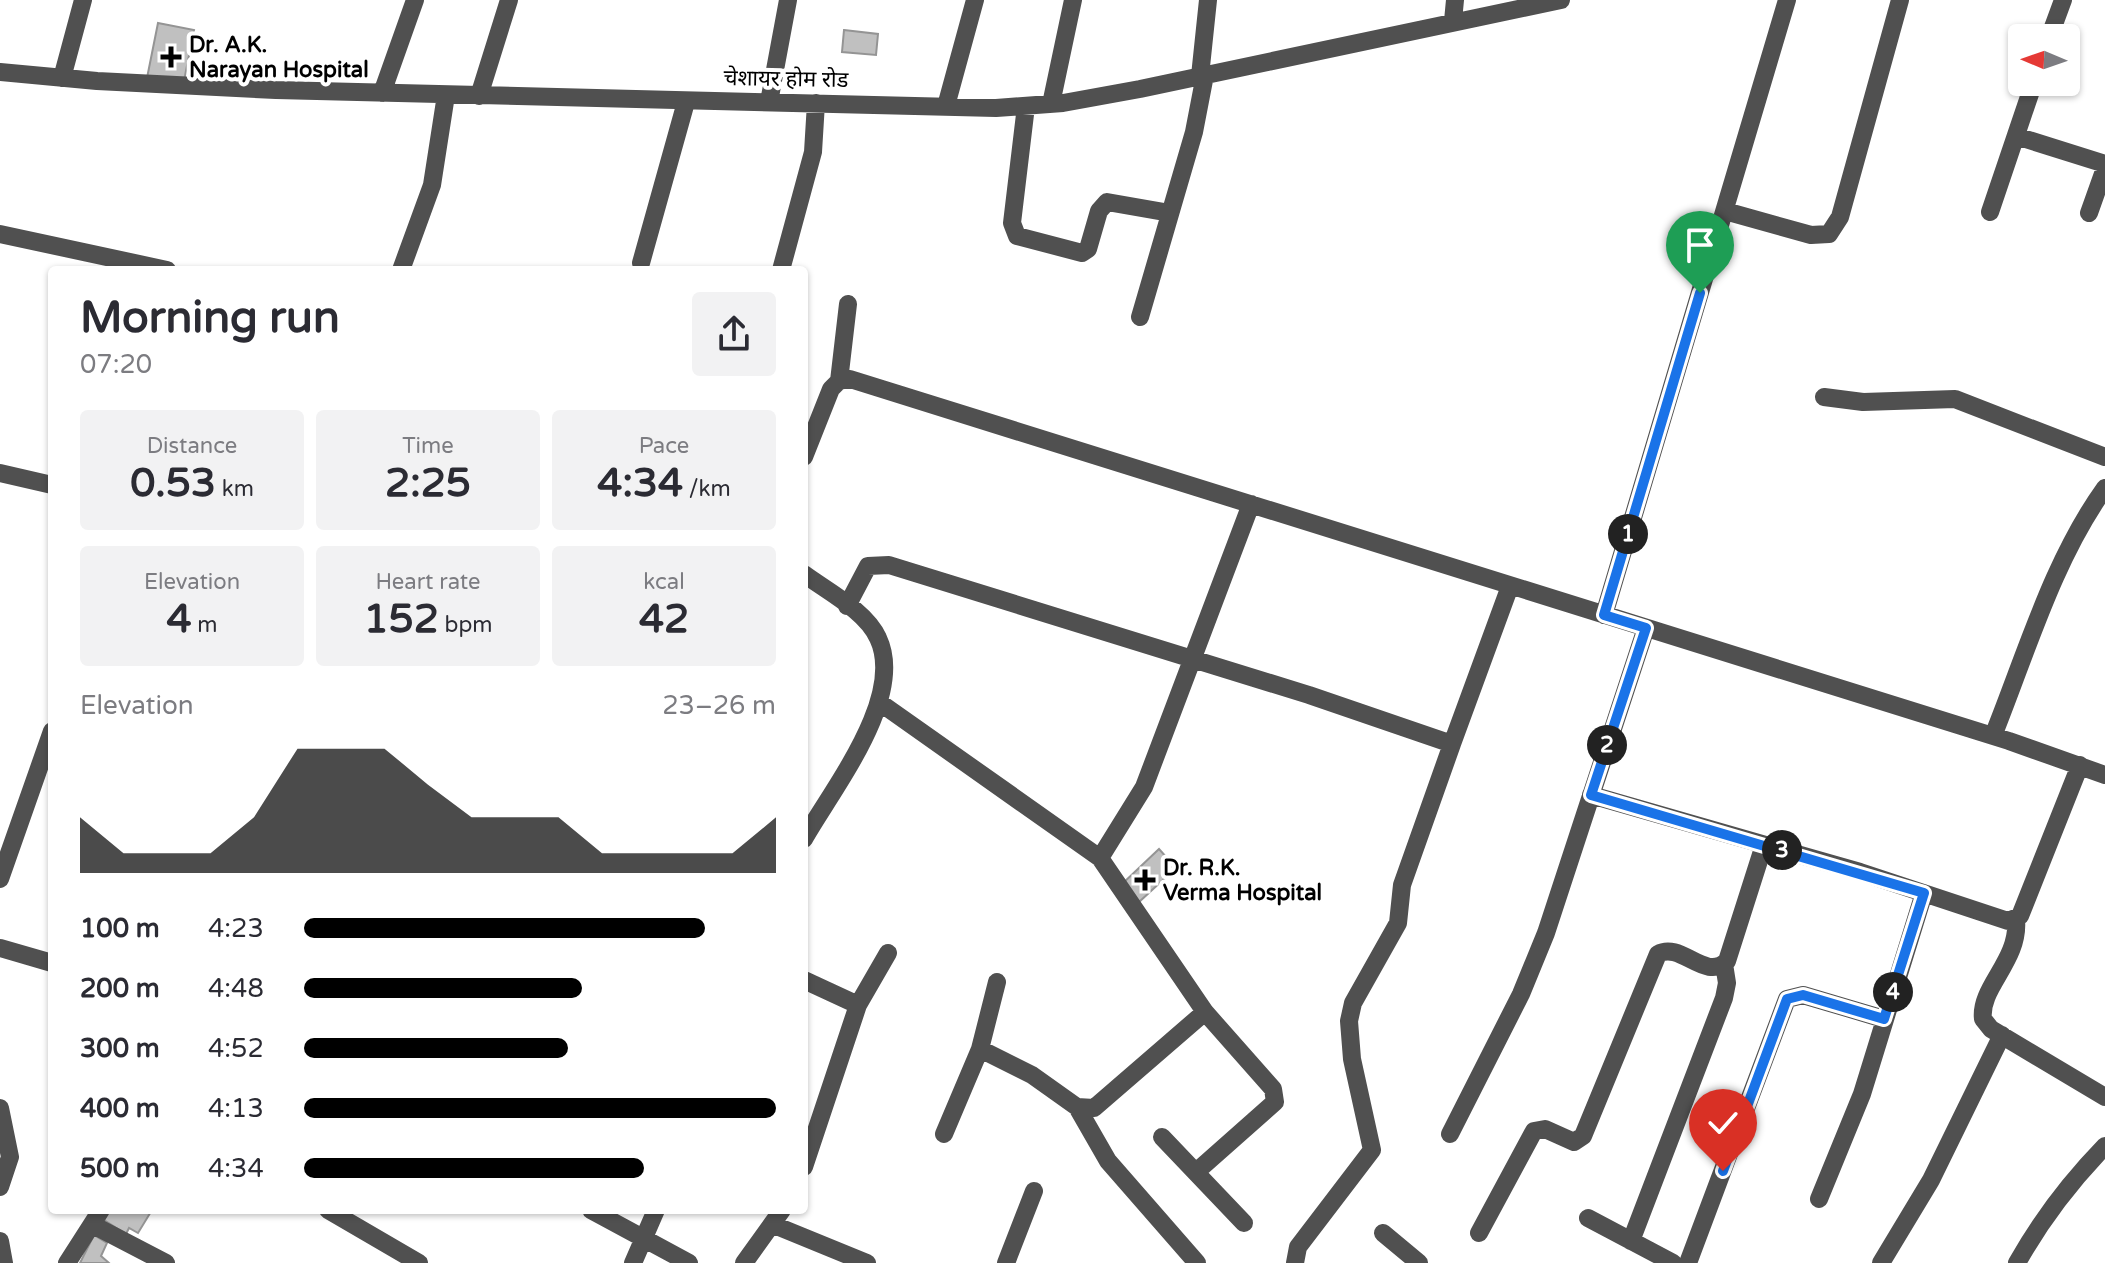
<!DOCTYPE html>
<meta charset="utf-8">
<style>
body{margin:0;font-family:"Varela Round","Noto Sans Devanagari",sans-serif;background:#f2f2f3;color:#2b2b33;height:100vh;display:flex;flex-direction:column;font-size:30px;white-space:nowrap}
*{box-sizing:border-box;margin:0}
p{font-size:26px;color:#7c7c81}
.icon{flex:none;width:44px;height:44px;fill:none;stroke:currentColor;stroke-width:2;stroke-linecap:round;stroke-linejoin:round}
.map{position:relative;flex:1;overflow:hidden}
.panel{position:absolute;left:48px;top:266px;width:760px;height:948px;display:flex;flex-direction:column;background:#fff;border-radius:8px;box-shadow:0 2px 6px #0004}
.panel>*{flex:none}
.needle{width:52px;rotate:272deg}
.tools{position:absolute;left:2008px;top:24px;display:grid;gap:16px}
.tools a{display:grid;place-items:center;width:72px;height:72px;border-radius:8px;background:#fff;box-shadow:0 2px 6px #0004;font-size:40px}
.pin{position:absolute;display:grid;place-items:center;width:68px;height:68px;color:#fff;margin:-82px -34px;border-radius:50% 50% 50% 0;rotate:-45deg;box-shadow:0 0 8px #0007}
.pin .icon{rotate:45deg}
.km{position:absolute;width:40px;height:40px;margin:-20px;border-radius:50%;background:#222;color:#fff;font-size:22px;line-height:40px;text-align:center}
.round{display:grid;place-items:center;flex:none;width:84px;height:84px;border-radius:8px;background:#f2f2f3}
.summary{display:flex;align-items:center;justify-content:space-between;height:136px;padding:0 32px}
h1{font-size:44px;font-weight:700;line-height:60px}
.figures{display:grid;grid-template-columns:repeat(3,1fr);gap:12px;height:136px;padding:8px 32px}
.figures div{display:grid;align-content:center;border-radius:8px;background:#f2f2f3;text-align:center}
.figures b{font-size:40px;font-weight:700}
.figures small{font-size:22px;font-weight:400}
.figures p{font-size:22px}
.chart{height:224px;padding:16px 32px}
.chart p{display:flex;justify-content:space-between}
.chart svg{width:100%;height:144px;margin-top:8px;fill:#000;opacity:.7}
ul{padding:0 32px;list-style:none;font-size:26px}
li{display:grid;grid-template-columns:128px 96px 1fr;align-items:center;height:60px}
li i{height:20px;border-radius:10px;background:#000}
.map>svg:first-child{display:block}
.building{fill:#c0c0c0;stroke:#949494;stroke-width:2}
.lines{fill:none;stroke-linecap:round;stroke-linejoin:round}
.minor{stroke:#505050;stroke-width:18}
.route-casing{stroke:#fff;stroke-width:16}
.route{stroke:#1a73e8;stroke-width:10}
.poi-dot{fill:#000;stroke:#fff;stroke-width:3}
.labels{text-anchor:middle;stroke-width:8;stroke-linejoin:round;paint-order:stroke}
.poi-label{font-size:22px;font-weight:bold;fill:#000;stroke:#fff;text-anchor:start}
.street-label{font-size:22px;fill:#000;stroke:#fff}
</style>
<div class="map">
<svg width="2105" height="1263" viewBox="0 0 2105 1263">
<rect width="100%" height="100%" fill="#fff"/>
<path class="building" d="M158,23L194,30L183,86L147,78Z
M844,30L878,34L876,55L842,52Z
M1159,849L1176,868L1139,902L1122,884Z
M109,1210H152L138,1233L129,1228L126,1234L104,1220Z
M94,1235L107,1243L101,1256L109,1263H80Z"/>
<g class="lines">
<path class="minor" d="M1453,21L1455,0
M2049,38L2063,0
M0,72L97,81L276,90L996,108L1063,103L1140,89L1561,0
M1200,76L1208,0
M62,78L83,0
M382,93L415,0
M479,96L509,0
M769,102L788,0
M1051,104L1073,0
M946,106L975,0
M1026,106L1012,223L1017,236L1082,253L1088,249L1099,211L1107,202L1170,213
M2016,136L2105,164
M1725,211L1811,235L1829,234L1840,217L1900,0
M1990,212L2034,82
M2089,213L2105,168
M0,234L167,270
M641,263L686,102
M401,270L432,185L446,95
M781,270L813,152L816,103
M1140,317L1194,132L1205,75
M839,381L848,304
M1824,397L1863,402L1955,399L2105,457
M804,457L831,389L839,381L850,379L2009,741L2105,775
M0,473L52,485
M804,574C827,591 866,611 878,638C906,697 833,788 804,839
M847,606L868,566L889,565L1309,695L1452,744L1402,885L1398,923L1353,1003L1349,1021L1352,1059L1372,1150L1298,1247L1295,1263
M1604,615L1787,0
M879,702L1100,858L1205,1012L1273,1089L1275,1102L1196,1172
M1993,736C2026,654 2053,560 2105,488
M1452,744L1510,586
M1591,795L1860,872L2008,921L2020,916L2080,765
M1100,858L1144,787L1251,504
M0,879L52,731
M2016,919C2020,961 1979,987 1983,1019L1991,1029L2105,1097
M0,948L52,963
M804,980L858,1005L888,953
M980,1049L997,982
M1077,1107L1108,1161L1197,1263
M0,1108L10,1157L0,1187
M944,1134L980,1049L1032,1075L1077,1107L1094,1108L1205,1012
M1450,1134L1521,994L1546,933L1646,628
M1162,1137L1244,1223
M804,1167L858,1005
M1819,1199L1862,1094L1924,893
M328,1210L419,1263
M591,1210L689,1263
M1588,1218L1673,1263
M93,1225L166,1263
M774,1225L867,1263
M1383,1233L1419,1263
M1479,1233L1534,1131L1545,1129L1574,1142L1583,1136L1658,954C1681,941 1705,982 1727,961L1764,845
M0,1241L4,1263
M1631,1241L1724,998L1727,983L1724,964
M67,1263L101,1210
M633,1263L656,1210
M744,1263L782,1210
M1006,1263L1034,1191
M1688,1263L1787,999L1803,995L1884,1019
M1881,1263L1931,1180L2002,1035
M2017,1263C2041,1220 2071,1181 2105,1146"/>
</g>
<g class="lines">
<g class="route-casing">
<path id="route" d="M1700,293L1604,615L1646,628L1591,795L1924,893L1884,1019L1803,995L1787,999L1723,1171"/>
</g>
<use href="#route" class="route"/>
</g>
<g class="poi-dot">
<path d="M167 45h8v8h8v8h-8v8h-8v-8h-8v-8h8z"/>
<path d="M1141 868h8v8h8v8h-8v8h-8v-8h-8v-8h8z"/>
</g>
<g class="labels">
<g class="poi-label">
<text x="189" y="52">Dr. A.K.<tspan x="189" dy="25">Narayan Hospital</tspan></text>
<text x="1163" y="875">Dr. R.K.<tspan x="1163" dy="25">Verma Hospital</tspan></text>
</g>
<g class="street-label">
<text transform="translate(786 78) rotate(1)" y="8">चेशायर होम रोड</text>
</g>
</g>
</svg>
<div class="tools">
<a><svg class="needle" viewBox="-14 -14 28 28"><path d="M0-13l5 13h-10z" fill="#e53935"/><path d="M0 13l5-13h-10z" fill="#7c7c81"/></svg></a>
</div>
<div class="pin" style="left:1700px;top:293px;background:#1e9e55"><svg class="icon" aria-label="arrive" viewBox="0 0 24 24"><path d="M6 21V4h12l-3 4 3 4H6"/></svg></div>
<div class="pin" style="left:1723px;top:1171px;background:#d93025"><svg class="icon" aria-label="check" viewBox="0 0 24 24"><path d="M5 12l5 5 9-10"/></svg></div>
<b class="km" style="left:1628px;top:534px">1</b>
<b class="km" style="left:1607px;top:745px">2</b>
<b class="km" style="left:1782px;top:850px">3</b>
<b class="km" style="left:1893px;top:992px">4</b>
<section class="panel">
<div class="summary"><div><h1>Morning run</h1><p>07:20</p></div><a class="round"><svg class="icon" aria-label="share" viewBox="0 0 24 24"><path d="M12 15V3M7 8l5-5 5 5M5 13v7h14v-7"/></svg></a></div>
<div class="figures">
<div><p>Distance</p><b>0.53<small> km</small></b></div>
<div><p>Time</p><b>2:25</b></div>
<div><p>Pace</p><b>4:34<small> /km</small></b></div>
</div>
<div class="figures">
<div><p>Elevation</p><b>4<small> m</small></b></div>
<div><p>Heart rate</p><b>152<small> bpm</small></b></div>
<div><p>kcal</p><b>42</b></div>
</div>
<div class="chart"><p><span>Elevation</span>23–26 m</p>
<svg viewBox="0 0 160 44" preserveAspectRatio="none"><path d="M0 44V27L10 38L20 38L30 38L40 27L50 6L60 6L70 6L80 17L90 27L100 27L110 27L120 38L130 38L140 38L150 38L160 27V44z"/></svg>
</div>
<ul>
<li><b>100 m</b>4:23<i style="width:85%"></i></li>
<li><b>200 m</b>4:48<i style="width:59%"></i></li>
<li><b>300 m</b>4:52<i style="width:56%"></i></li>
<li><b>400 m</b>4:13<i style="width:100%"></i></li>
<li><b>500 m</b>4:34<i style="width:72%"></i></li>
</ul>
</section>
</div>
